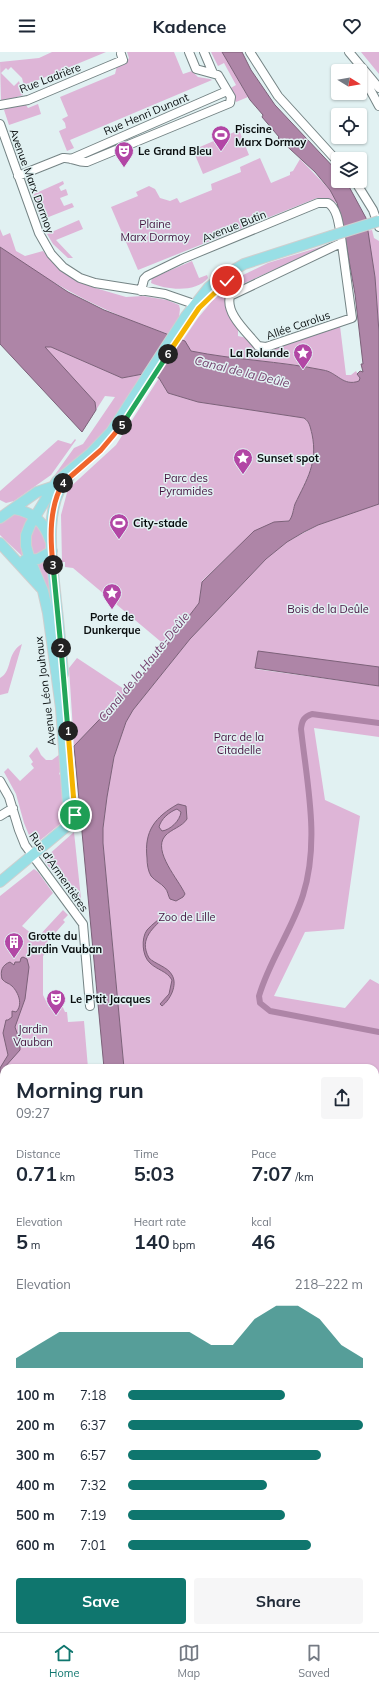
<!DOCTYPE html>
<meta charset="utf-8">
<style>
body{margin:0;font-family:Mulish,sans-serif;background:#f6f6f7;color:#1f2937;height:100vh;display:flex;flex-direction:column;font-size:15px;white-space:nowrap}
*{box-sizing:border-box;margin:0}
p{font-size:13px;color:#747a83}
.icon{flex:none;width:22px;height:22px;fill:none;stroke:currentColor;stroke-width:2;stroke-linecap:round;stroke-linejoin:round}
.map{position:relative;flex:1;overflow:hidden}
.drawer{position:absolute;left:0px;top:1012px;width:379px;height:568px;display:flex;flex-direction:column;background:#fff;border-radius:12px 12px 0 0;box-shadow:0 1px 3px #0004}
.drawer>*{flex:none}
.needle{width:26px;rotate:101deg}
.controls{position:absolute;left:331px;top:12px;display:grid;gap:8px}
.controls a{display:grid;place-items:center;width:36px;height:36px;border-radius:4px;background:#fff;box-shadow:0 1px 3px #0004;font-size:20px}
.pin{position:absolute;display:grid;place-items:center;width:34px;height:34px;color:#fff;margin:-17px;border:2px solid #fff;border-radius:50%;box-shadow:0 1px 4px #0007}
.km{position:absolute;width:20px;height:20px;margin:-10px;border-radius:50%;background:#222;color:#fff;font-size:11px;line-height:20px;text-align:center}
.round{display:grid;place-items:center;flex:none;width:42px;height:42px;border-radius:4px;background:#f6f6f7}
.overview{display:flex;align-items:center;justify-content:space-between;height:68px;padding:0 16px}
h1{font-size:22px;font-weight:700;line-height:30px}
.metrics{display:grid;grid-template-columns:repeat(3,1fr);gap:6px;height:68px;padding:4px 16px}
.metrics div{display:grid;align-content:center}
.metrics b{font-size:20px;font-weight:700}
.metrics small{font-size:11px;font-weight:400}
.metrics p{font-size:11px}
.chart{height:112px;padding:8px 16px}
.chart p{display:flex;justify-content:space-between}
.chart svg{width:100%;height:72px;margin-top:4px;fill:#0f766e;opacity:.7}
.cta{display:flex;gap:8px;margin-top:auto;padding:8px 16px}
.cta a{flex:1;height:46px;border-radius:4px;background:#0f766e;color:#fff;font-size:16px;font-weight:700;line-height:46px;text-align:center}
.cta a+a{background:#f6f6f7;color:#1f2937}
ul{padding:0 16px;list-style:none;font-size:13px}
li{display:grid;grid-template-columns:64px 48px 1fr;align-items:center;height:30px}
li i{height:10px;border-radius:5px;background:#0f766e}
header{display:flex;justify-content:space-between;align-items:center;height:52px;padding:0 16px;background:#fff;font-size:18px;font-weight:700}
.menu{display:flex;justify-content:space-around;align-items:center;height:56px;border-top:1px solid #e0e1e3;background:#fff;font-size:11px;color:#747a83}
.menu a{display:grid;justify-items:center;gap:2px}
.menu .selected{color:#0f766e}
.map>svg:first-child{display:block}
.green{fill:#deb5d7}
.water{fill:#ae85a7;stroke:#7c6179;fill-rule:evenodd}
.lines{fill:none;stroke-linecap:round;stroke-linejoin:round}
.canal{stroke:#ae85a7;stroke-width:6}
.minor-casing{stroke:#758485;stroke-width:10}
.major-casing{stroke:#cecfcf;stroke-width:12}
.minor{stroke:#fff;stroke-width:8}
.major{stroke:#98dfe5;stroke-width:10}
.major-bridge-casing{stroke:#cecfcf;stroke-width:12;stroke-linecap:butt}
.major-bridge{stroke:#98dfe5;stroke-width:10}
.split-1-casing{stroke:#fff;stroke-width:8}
.split-2-casing{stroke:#fff;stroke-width:8}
.split-3-casing{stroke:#fff;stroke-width:8}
.split-4-casing{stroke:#fff;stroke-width:8}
.split-5-casing{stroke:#fff;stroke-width:8}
.split-6-casing{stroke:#fff;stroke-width:8}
.split-7-casing{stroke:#fff;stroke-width:8}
.split-1{stroke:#f5b400;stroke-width:5}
.split-2{stroke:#22a559;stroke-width:5}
.split-3{stroke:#22a559;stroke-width:5}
.split-4{stroke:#f0652b;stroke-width:5}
.split-5{stroke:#f0652b;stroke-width:5}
.split-6{stroke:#22a559;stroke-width:5}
.split-7{stroke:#f5b400;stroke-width:5}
.labels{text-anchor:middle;stroke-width:3;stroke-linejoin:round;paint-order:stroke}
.street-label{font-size:11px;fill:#090e0f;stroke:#e1f1f2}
.poi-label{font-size:11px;font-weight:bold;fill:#090e0f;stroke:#e1f1f2;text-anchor:start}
.park-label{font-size:11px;fill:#44123f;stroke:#e1f1f2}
.water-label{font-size:12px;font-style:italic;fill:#733e6c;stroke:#e1f1f2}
</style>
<header><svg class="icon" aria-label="menu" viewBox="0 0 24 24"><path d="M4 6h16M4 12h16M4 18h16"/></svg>Kadence<svg class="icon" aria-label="heart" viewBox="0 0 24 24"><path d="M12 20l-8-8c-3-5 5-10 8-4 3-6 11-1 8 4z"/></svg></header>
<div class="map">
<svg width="379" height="1580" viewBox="0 0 379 1580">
<rect width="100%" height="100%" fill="#e1f1f2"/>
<path class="green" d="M52,0H106L24,34L22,26L11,15L8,18L6,16L1,21L14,34L19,29L23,43L1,50L0,10L39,6Z
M127,0H174L183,22L192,19L198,25L210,27L212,28L70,88L74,96L67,99L59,79L66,76L65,71L62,67L68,64L60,45L115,22L117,14L126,10L129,6Z
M211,0H222L248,45L236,50L229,37L236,33L224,11L218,14Z
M361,0H379V22Z
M38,52L41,62L9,73L4,58L7,56L26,53L28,56Z
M239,78L249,103L203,122L193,98Z
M260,106L271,131L290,123V120L293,119L300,107L330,138L337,151L317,146L138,218L111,155L138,144L136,140L149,134L155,137L160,146L170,149L177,146L180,151L212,138L211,132L241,120L240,115Z
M63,129L64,132L59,135L61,139L66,137L68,143L60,146L64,154L72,151L74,155L41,168L33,145L34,142Z
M79,168L83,177L56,188L73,206H68L53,192L47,182Z
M0,177L3,184L10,181L16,199L25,204L43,199L63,220L92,235L126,245L143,244L167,248L179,253L180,257L179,265L168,282C107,262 52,233 0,195Z
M372,178L374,186L379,189V280L375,225L367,179Z
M336,190L238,234L226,245L227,251L226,255L232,269L238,276V284L247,286L260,301L340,274L346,323H351L356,319L360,326L359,329C343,335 337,320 323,318C279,309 235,308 191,299L183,288L198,266L212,249L241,224L268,211Z
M192,209L199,226L207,223L208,226C196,241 167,238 151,231L152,226Z
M44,295H51L122,326L143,322L102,385L83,403L54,424L74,396L83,392L115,345L105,344L96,358L95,350Z
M159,326L168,341L198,350L304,366C310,370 310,375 312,382C318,411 307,426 295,452C293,458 293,464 289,469H283L236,497L202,529L199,551L166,594L73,516L65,515V510H62L61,463L68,437L116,393Z
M75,387L76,388L51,423L14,449L6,451L0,448V439L58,388L71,392Z
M379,452V615L255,617L379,634V685L314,676L325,748L360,764L344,877L305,880L274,944L345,956L370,927L379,932V1133H375V1016H124L103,791V776L107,745L114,705L126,670L133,658L190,587L266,507L287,490L318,473Z
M16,461L29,465L21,481L22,504L0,483V468Z
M35,470C41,475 49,490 45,497C43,501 38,503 34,505L29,488Z
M47,507L52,554L37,512Z
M22,592L8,641L0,643V626C13,619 6,601 22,592Z
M77,606L127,639L74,694L69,616Z
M37,695L41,703L46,708H52L60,702L62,715L59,722L63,725L65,768L38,790L31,788L24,771L16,742L4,720L8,716L20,729L34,716L31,712L33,710L29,704Z
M74,780L81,847L76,849L45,810L46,805Z
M34,817L38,820L53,841L22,874L37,886L63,858L68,863L63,868L65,870L47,890L51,895L43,904V943L49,955L60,949L65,960H67L68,970L84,969L88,1016H4V1106L0,1102V844Z"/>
<path class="water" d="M222,0H242L251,18L275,53L338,120V129H346L366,166L375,225L379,280V452L318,473L304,480L287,490L266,507L190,587L133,658L126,670L114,705L107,745L103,776V791L124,1016H104L74,694L142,623L166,594L199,551L202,530L254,479L274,470L289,469C293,464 293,458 295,452C307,427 318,411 312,382C310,375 310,370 304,366L198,350L168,341L159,326L143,322L122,326L51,295H45L95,350L96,358L82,380L0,292V195L68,240L104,258L185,289L191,299C235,308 279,309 323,318C337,320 343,335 359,329L360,326L357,322L360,319L363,320L361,312H363L355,242L343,174L337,151L330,138L315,120L278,86L279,85L262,65L263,63L250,48Z
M258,599L379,615V634L255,616Z
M178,752L186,754L187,767C182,775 171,777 165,784C152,799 179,828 185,842L183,845L176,849L170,847C168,844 168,839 165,836C161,831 155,829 151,824C148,819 147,812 147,806C144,779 155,765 178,752ZM177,757L181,760C180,769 170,778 162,779L159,775C161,767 169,760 177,757Z
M166,861V863C154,876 138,886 149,906C155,912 168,915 172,923C178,933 170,948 162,954L160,952L169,942L172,928C167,919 157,918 150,911C142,904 141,886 147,878C152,872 160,867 166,861Z
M23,905L27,907L29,915L25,947L15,975L20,990V998L4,1016V1054L0,1049V1016L8,1003L3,981L6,968H8L12,965V959L16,960C23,953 19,941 12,934C9,931 5,931 2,927C0,919 2,913 10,910L14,913L15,910H20L21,906Z"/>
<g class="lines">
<path class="canal" d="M379,671L312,662C304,665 302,668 301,677C307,732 320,789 303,843C292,878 269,909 259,944L260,951L270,959L379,980"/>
<g class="minor-casing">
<path id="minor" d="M204,0L213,21
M250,0L278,44L338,110
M349,0L379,36
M360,19L379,54
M0,53L28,48L123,8L121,2
M0,72L39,181L51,202L63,215L80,226L95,231L165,242L194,252
M71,107L227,39
M18,124L63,106C72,105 78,111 87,110L230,51L231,45L218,23L196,17L189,0
M355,129L373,158L379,175
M141,239L144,227L147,224L182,207L318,151H328C338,157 339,174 341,185L352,266L266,295L258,294C248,281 225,262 230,244L341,191
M0,729L9,745L19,778L25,793L83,872L90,954
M0,764L13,756
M375,1078L379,1076
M375,1193L379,1194
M375,1232H379
M375,1281L379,1255
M0,1338L4,1332
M0,1347L4,1341
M375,1368L379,1369
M0,1393L3,1398
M0,1419L4,1413
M375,1449L379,1448
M0,1482L4,1479
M0,1493L4,1499
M0,1546L4,1540
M375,1566L379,1565
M129,1576L130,1580
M207,1576L211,1580
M244,1576V1580
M8,1580H19
M316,1580L332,1576"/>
</g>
<g class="major-casing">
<path id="major" d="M15,457C34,461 44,470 50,488
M0,466L37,440L52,435
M0,491L41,536
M25,508L38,507L52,499
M63,622C61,598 59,574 56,549C53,515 41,452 69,425
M0,830L66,775L69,766L61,656L48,561L43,539L30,508L26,494V483L30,473L57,429L91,401L111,380L186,264L209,235L225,223L244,212L331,184
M0,1125L4,1128
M0,1240L4,1236
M375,1355H379
M375,1362L379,1363"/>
</g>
<use href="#minor" class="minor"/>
<use href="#major" class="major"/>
<g class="major-bridge-casing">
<path id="major-bridge" d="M331,184L379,169"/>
</g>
<use href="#major-bridge" class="major-bridge"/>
</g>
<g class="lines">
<g class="split-1-casing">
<path id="split-1" d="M68,679L75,763"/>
</g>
<g class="split-2-casing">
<path id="split-2" d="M61,596L68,679"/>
</g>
<g class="split-3-casing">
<path id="split-3" d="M53,513L61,596"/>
</g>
<g class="split-4-casing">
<path id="split-4" d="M53,513C50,486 49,455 63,431"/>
</g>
<g class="split-5-casing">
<path id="split-5" d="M63,431L101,398L122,373"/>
</g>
<g class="split-6-casing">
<path id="split-6" d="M122,373L168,302"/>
</g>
<g class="split-7-casing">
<path id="split-7" d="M168,302L199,256L227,229"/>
</g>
<use href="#split-1" class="split-1"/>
<use href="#split-2" class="split-2"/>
<use href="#split-3" class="split-3"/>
<use href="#split-4" class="split-4"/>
<use href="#split-5" class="split-5"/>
<use href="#split-6" class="split-6"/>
<use href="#split-7" class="split-7"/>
</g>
<defs>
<g id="stadium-pin" transform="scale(1)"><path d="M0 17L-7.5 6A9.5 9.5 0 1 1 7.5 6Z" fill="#b246a5" stroke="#e1f1f2"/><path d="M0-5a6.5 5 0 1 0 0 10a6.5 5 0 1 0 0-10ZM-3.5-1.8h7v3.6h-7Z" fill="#fff"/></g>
<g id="theatre-pin" transform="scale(1)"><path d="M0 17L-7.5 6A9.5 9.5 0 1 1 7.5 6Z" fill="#b246a5" stroke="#e1f1f2"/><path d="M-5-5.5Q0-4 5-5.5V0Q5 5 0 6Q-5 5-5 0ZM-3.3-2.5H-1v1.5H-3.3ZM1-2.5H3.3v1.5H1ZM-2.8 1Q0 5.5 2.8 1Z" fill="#fff"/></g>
<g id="sight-pin" transform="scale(1)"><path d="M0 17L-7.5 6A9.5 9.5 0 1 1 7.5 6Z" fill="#b246a5" stroke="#e1f1f2"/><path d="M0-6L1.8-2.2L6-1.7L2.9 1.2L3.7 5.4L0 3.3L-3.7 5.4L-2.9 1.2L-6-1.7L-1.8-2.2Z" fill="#fff"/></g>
<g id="building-pin" transform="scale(1)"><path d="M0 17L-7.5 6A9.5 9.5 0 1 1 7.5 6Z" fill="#b246a5" stroke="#e1f1f2"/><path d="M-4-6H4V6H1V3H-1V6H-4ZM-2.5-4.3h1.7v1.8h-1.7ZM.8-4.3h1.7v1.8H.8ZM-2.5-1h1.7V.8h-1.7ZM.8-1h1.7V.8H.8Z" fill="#fff"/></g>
</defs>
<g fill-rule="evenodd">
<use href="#stadium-pin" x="221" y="83"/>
<use href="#theatre-pin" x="124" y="99"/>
<use href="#sight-pin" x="303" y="301"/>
<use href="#sight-pin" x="243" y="406"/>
<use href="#stadium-pin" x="119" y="471"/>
<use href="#sight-pin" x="112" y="541"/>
<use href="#building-pin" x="14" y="890"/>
<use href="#theatre-pin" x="56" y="947"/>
</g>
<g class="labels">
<g class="street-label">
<text transform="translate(50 26) rotate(-21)" y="4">Rue Ladrière</text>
<text transform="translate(146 62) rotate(-23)" y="4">Rue Henri Dunant</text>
<text transform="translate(32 129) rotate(70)" y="4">Avenue Marx Dormoy</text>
<text transform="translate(234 174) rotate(-22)" y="4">Avenue Butin</text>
<text transform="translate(298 273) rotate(-19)" y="4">Allée Carolus</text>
<text transform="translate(45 639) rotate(-97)" y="4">Avenue Léon Jouhaux</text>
<text transform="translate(59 820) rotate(55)" y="4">Rue d'Armentières</text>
</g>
<g class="poi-label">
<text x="235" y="81">Piscine<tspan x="235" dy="13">Marx Dormoy</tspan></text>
<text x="138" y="103">Le Grand Bleu</text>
<text x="289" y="305" text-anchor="end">La Rolande</text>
<text x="257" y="410">Sunset spot</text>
<text x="133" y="475">City-stade</text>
<text x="112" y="569" text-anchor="middle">Porte de<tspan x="112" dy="13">Dunkerque</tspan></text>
<text x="28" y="888">Grotte du<tspan x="28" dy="13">jardin Vauban</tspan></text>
<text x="70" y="951">Le P'tit Jacques</text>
</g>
<g class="park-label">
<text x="155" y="176">Plaine<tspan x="155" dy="13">Marx Dormoy</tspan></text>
<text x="186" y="430">Parc des<tspan x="186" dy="13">Pyramides</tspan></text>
<text x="328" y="561">Bois de la Deûle</text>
<text x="239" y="689">Parc de la<tspan x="239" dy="13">Citadelle</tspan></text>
<text x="187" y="869">Zoo de Lille</text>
<text x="33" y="981">Jardin<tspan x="33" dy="13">Vauban</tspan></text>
</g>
<g class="water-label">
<text transform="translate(242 320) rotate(14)" y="4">Canal de la Deûle</text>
<text transform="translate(144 615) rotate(-51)" y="4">Canal de la Haute-Deûle</text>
</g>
</g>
</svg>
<div class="controls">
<a><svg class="needle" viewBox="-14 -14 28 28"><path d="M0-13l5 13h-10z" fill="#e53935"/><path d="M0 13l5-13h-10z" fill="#747a83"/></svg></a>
<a><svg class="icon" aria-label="locate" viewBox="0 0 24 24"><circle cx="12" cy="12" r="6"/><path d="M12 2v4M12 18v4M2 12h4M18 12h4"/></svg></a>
<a><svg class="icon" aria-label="layers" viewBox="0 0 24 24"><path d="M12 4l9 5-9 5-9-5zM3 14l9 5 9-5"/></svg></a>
</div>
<div class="pin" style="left:75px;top:763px;background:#1e9e55"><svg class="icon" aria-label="arrive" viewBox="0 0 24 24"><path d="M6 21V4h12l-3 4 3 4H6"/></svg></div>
<div class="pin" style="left:227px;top:229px;background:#d93025"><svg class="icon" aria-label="check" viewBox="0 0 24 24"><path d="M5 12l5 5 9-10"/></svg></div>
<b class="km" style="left:68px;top:679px">1</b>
<b class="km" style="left:61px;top:596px">2</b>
<b class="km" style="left:53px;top:513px">3</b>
<b class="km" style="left:63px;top:431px">4</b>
<b class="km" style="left:122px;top:373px">5</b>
<b class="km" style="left:168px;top:302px">6</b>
<section class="drawer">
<div class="overview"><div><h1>Morning run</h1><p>09:27</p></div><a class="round"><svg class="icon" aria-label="share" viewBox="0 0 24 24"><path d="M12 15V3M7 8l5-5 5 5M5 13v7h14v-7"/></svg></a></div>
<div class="metrics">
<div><p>Distance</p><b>0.71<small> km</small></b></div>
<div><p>Time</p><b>5:03</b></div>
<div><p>Pace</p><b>7:07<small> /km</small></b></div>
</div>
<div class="metrics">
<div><p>Elevation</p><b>5<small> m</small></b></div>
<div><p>Heart rate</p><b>140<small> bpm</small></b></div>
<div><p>kcal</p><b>46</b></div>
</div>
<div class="chart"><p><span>Elevation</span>218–222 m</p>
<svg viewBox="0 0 160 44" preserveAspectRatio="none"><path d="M0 44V38L10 30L20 22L30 22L40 22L50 22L60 22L70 22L80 22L90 30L100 30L110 14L120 6L130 6L140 14L150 30L160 38V44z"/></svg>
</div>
<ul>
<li><b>100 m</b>7:18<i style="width:67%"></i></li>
<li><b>200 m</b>6:37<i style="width:100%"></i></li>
<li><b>300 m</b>6:57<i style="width:82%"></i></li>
<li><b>400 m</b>7:32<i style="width:59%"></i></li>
<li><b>500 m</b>7:19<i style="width:67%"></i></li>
<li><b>600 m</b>7:01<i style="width:78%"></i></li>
</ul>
<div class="cta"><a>Save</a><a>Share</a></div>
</section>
</div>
<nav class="menu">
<a class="selected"><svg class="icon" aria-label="home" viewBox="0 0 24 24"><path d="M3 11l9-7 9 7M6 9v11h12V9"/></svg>Home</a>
<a><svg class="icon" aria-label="map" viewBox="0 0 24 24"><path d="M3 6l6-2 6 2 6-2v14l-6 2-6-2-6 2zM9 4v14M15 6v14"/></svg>Map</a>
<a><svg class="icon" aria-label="saved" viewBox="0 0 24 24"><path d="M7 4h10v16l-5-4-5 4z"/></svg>Saved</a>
</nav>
